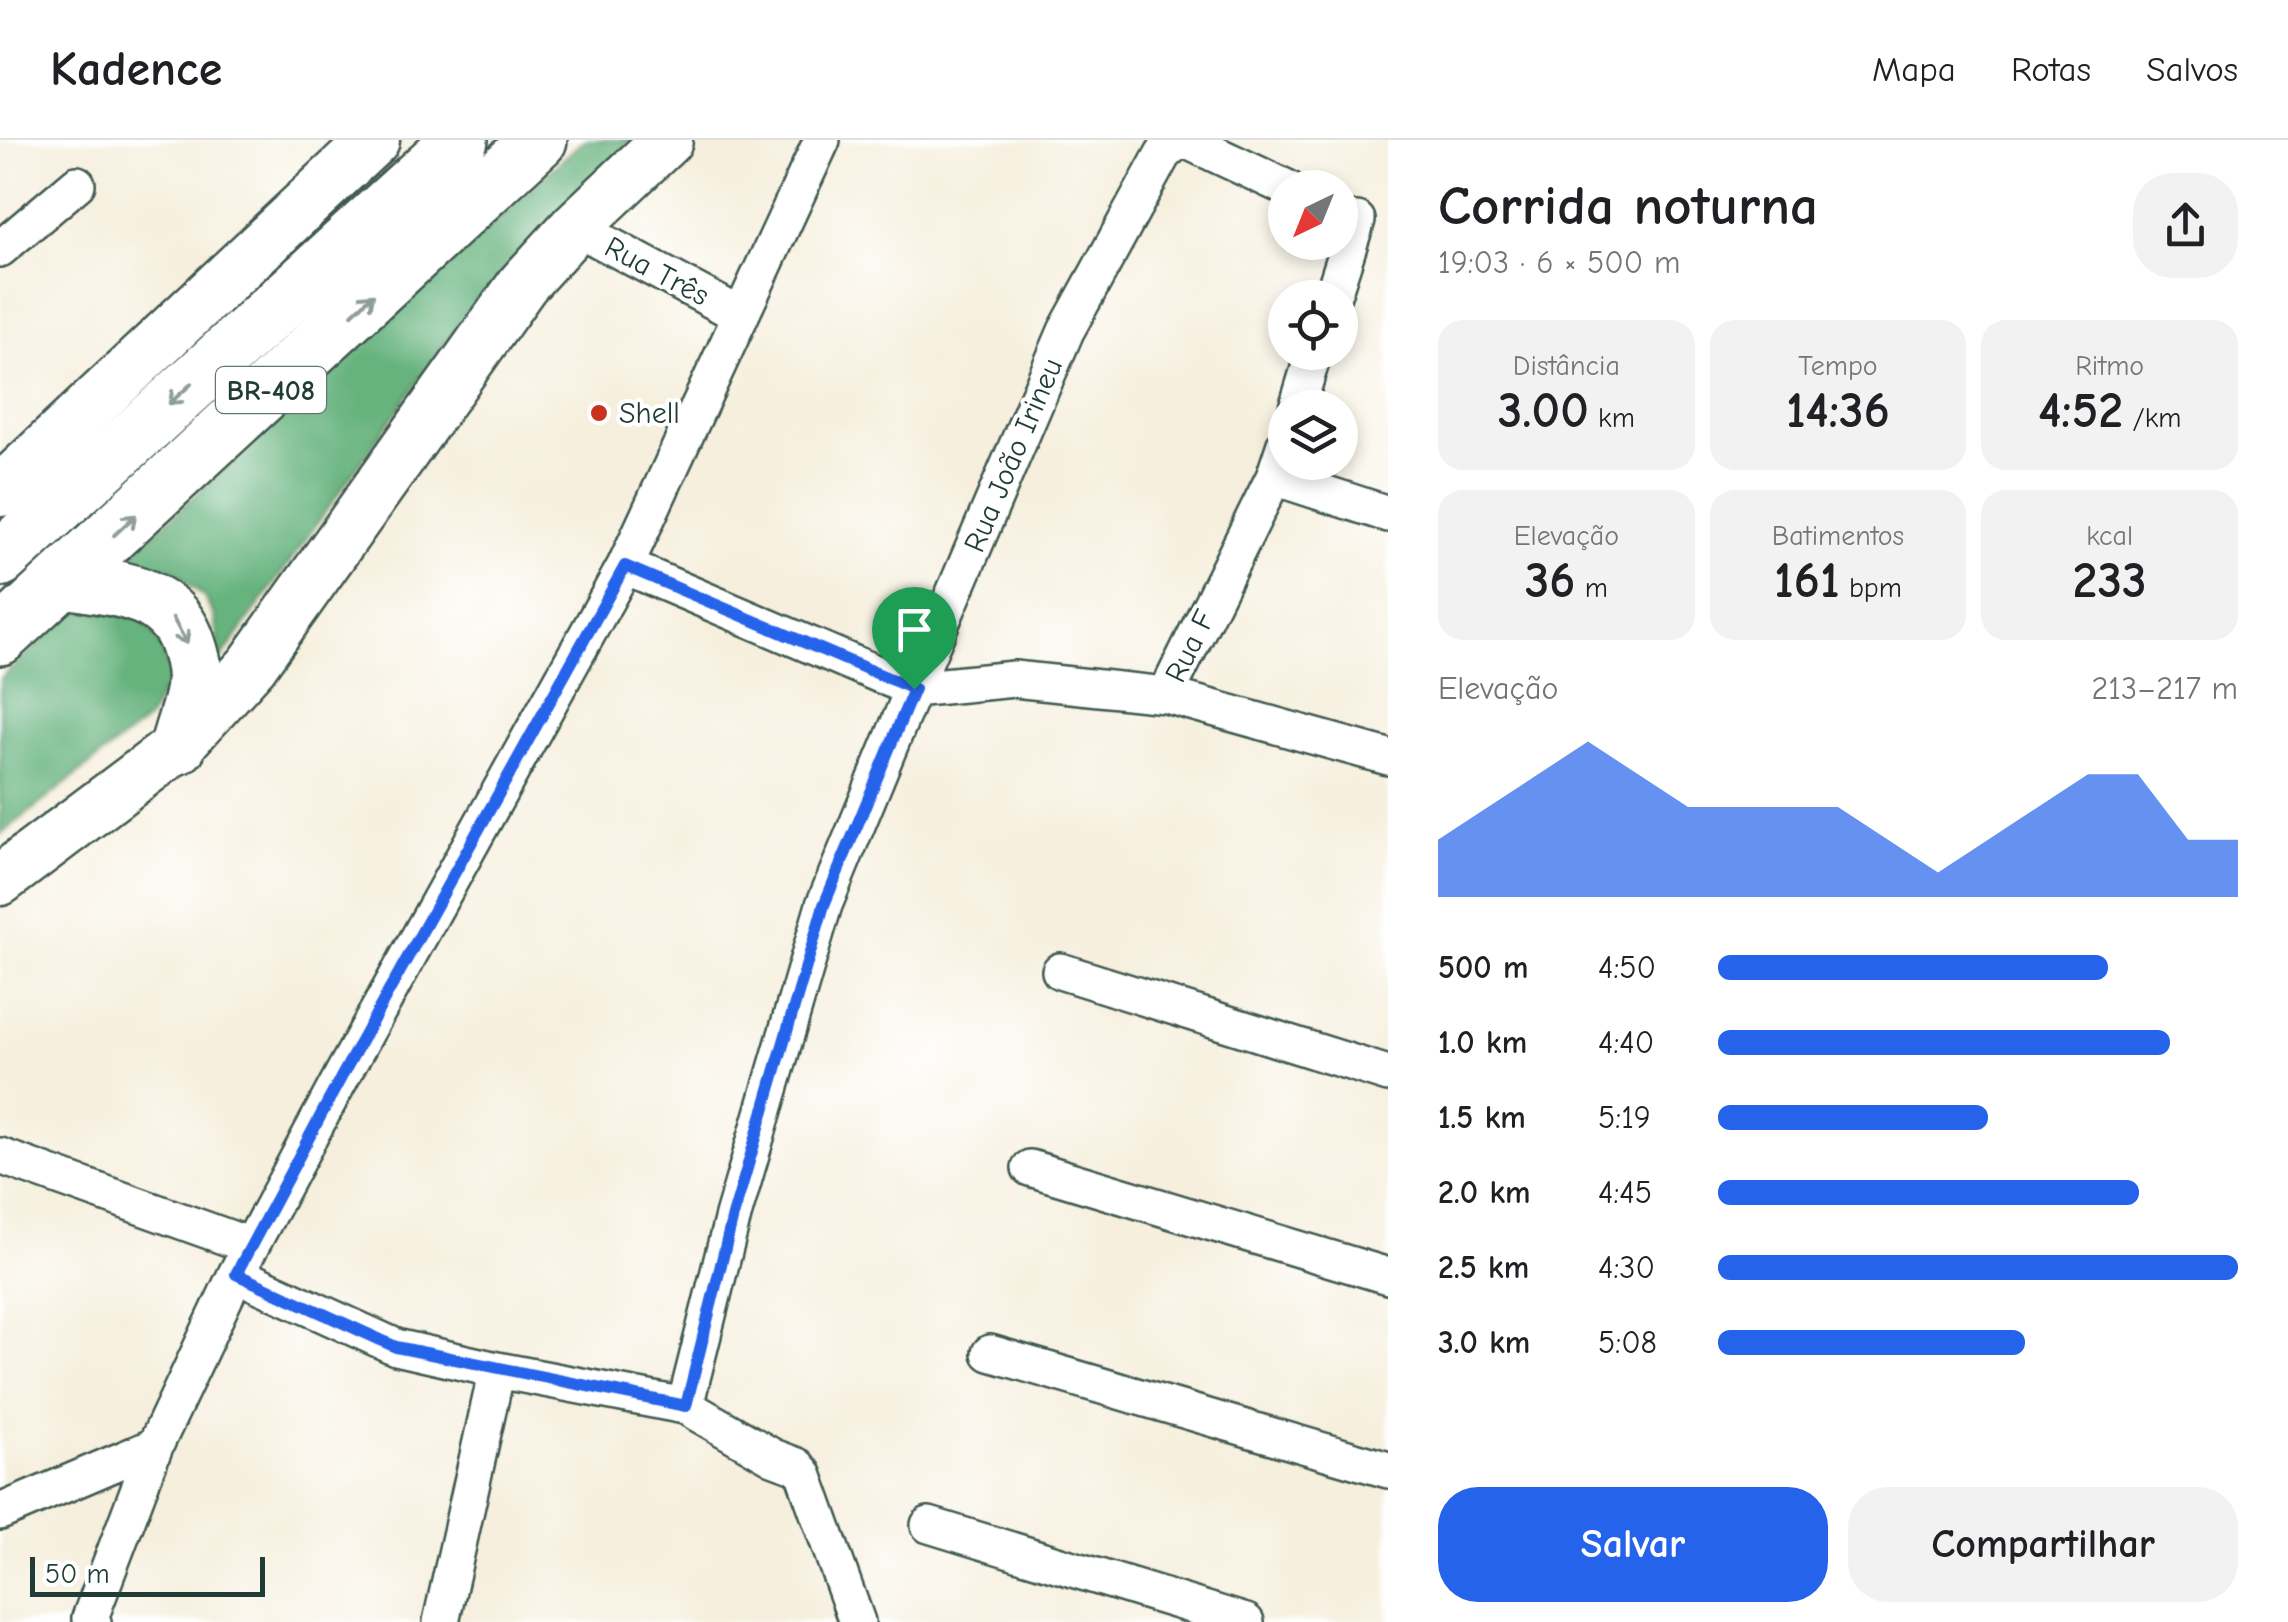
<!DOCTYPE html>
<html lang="pt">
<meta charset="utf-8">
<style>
body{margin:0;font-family:"Comic Neue",sans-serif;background:#f2f2f2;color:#202124;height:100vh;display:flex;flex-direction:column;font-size:38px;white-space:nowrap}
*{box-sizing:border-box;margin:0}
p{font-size:32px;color:#757577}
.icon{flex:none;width:55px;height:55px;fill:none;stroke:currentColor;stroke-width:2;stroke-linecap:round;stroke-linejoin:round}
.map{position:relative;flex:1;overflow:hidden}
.side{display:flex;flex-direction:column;background:#fff;width:900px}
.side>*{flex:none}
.needle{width:65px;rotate:223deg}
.tools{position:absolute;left:1268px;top:30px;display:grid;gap:20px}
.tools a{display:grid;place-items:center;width:90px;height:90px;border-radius:50%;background:#fff;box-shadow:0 5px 15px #0003;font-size:50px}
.scale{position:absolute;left:30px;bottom:25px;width:235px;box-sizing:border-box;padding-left:10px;border:5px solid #1f3d34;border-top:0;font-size:28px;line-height:35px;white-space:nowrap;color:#1f3d34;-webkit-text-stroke:8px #fff;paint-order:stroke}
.pin{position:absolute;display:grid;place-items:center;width:85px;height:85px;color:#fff;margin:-102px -42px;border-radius:50% 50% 50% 0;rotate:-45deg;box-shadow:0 0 10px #0007}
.pin .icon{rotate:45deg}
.round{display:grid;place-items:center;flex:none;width:105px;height:105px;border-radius:40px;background:#f2f2f2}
.overview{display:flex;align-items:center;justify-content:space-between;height:170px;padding:0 50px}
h1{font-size:55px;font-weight:700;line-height:75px}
.metrics{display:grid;grid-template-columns:repeat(3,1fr);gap:15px;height:170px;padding:10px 50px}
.metrics div{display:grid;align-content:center;border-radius:25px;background:#f2f2f2;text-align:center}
.metrics b{font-size:50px;font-weight:700}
.metrics small{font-size:28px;font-weight:400}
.metrics p{font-size:28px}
.chart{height:280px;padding:20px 50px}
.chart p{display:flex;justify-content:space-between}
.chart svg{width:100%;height:180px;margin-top:10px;fill:#2563eb;opacity:.7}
.primary-button{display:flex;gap:20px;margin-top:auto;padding:20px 50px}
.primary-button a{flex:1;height:115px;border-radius:40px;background:#2563eb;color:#fff;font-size:40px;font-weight:700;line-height:115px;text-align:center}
.primary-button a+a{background:#f2f2f2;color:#202124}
ul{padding:0 50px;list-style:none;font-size:32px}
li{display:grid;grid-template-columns:160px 120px 1fr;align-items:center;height:75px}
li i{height:25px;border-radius:12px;background:#2563eb}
header{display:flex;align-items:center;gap:60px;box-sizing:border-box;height:140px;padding:0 50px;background:#fff;border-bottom:2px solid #e0e0e0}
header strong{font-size:48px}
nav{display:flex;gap:55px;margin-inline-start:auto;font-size:35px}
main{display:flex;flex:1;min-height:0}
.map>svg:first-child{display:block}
.forest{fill:#66b37e;stroke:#427859;stroke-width:2.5}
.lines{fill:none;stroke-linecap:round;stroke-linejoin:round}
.street-casing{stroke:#3f584d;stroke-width:40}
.secondary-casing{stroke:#3f584d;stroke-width:55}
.highway-casing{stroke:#3f584d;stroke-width:60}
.street{stroke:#fff;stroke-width:35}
.secondary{stroke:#fff;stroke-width:50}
.highway{stroke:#fff;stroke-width:55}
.oneway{stroke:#8f9e9a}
.route-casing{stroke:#fff;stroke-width:20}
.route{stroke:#2563eb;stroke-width:12}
.poi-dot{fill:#c8321e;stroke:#fff;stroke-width:4}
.labels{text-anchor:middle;stroke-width:8;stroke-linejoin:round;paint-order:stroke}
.shield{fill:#fff;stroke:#627771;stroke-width:2.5}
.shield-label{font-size:28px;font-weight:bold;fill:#1f3d34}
.street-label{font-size:30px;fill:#1f3d34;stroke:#fff}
.poi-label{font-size:30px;fill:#1f3d34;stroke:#fff;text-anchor:start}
</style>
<header>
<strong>Kadence</strong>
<nav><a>Mapa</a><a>Rotas</a><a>Salvos</a></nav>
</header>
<main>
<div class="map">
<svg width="1388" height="1482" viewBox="0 0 1388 1482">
<rect width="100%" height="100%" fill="#fff"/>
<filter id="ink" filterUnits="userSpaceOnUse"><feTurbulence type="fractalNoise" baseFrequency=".01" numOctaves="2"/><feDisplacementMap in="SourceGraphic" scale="20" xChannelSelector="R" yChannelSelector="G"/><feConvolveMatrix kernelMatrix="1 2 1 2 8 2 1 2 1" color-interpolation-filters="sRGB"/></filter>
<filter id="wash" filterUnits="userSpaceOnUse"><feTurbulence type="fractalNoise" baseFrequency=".0048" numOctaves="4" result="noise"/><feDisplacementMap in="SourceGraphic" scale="40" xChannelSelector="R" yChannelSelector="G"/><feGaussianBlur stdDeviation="2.25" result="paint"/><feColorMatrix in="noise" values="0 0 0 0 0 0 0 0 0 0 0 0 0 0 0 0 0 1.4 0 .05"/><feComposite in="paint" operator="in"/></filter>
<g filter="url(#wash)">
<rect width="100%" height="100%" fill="#f6efdd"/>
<path class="forest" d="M584,0H631L461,181L220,520L214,476L204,457L170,428L117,427Z
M73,471L138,473L161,505L171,536L148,579L0,695V539Z"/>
</g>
<g filter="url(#ink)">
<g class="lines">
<g class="street-casing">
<path id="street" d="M575,87L740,175
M0,109L77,44
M1332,158L1357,80
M1297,268L1314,212
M1274,337L1388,374
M625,426L913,549L824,765L733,1076L685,1266
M913,549L1066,191L1163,14L1175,3L1187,1L1287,48
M913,549L1014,539L1166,555L1388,617
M1166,555L1274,337L1285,304
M1060,831L1388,934
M0,1016L251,1106
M1030,1028L1388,1136
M236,1134L396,1207L497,1230L685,1266L773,1317L797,1326L804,1334L857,1482
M990,1213L1388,1330
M0,1372L155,1306L236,1134L344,932L625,426L822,0
M929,1385L1246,1482
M93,1482L90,1478L155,1306
M441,1482L497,1230"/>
</g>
<g class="secondary-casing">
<path id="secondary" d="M0,351L374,0
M0,740L178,606L252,525L523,144L575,87L667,0"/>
</g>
<g class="highway-casing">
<path id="highway" d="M0,419L460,0
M65,440C111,448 166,449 186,499C191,513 196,529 194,545C192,565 183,586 178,606
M0,497L539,0"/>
</g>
<use href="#street" class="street"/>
<use href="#secondary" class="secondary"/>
<use href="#highway" class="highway"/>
</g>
<defs><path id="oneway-shaft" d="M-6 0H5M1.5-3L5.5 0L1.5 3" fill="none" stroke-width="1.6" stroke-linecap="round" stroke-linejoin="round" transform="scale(2.5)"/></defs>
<g class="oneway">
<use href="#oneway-shaft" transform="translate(363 164) rotate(-43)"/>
<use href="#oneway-shaft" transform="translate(180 254) rotate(138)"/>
<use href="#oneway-shaft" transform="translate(125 385) rotate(-43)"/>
<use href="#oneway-shaft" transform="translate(180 491) rotate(61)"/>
</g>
</g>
<g class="lines" filter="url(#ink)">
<g class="route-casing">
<path id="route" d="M625,426L914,549L824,765L733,1076L686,1266L396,1207L236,1134L344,932Z"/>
</g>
<use href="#route" class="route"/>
</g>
<circle class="poi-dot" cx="599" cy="273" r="10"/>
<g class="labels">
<rect class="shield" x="216" y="227" width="110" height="46" rx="8"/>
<g class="shield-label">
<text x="271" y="260">BR-408</text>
</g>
<g class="street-label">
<text transform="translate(657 131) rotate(28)" y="10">Rua Três</text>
<text transform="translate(1013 315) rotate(-67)" y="10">Rua João Irineu</text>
<text transform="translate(1190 506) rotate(-64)" y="10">Rua F</text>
</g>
<g class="poi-label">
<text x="619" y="283">Shell</text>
</g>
</g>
</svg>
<div class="tools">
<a><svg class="needle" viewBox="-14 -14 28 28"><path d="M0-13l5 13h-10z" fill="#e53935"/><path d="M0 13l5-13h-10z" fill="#757577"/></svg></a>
<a><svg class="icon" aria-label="locate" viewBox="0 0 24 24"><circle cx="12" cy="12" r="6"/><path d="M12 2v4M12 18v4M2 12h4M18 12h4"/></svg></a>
<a><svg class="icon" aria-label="layers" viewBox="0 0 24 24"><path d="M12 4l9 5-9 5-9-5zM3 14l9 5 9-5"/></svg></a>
</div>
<div class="scale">50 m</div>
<div class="pin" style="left:914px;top:549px;background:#1e9e55"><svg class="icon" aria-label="arrive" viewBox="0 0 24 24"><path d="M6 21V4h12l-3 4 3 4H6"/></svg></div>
</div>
<section class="side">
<div class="overview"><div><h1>Corrida noturna</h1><p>19:03 · 6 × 500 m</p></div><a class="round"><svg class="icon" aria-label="share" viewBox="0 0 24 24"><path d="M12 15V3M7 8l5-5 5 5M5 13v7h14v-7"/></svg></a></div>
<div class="metrics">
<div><p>Distância</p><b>3.00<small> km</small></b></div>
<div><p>Tempo</p><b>14:36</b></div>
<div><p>Ritmo</p><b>4:52<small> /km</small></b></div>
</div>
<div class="metrics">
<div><p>Elevação</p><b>36<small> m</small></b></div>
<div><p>Batimentos</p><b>161<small> bpm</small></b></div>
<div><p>kcal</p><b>233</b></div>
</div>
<div class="chart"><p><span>Elevação</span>213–217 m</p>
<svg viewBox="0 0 160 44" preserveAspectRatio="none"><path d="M0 44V30L10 22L20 14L30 6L40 14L50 22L60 22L70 22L80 22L90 30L100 38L110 30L120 22L130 14L140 14L150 30L160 30V44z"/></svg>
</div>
<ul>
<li><b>500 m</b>4:50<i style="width:75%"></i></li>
<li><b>1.0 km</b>4:40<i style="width:87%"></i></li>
<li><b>1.5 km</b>5:19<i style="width:52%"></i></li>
<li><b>2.0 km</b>4:45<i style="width:81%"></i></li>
<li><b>2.5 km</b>4:30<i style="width:100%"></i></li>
<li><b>3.0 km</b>5:08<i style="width:59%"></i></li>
</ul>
<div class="primary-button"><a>Salvar</a><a>Compartilhar</a></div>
</section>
</main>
